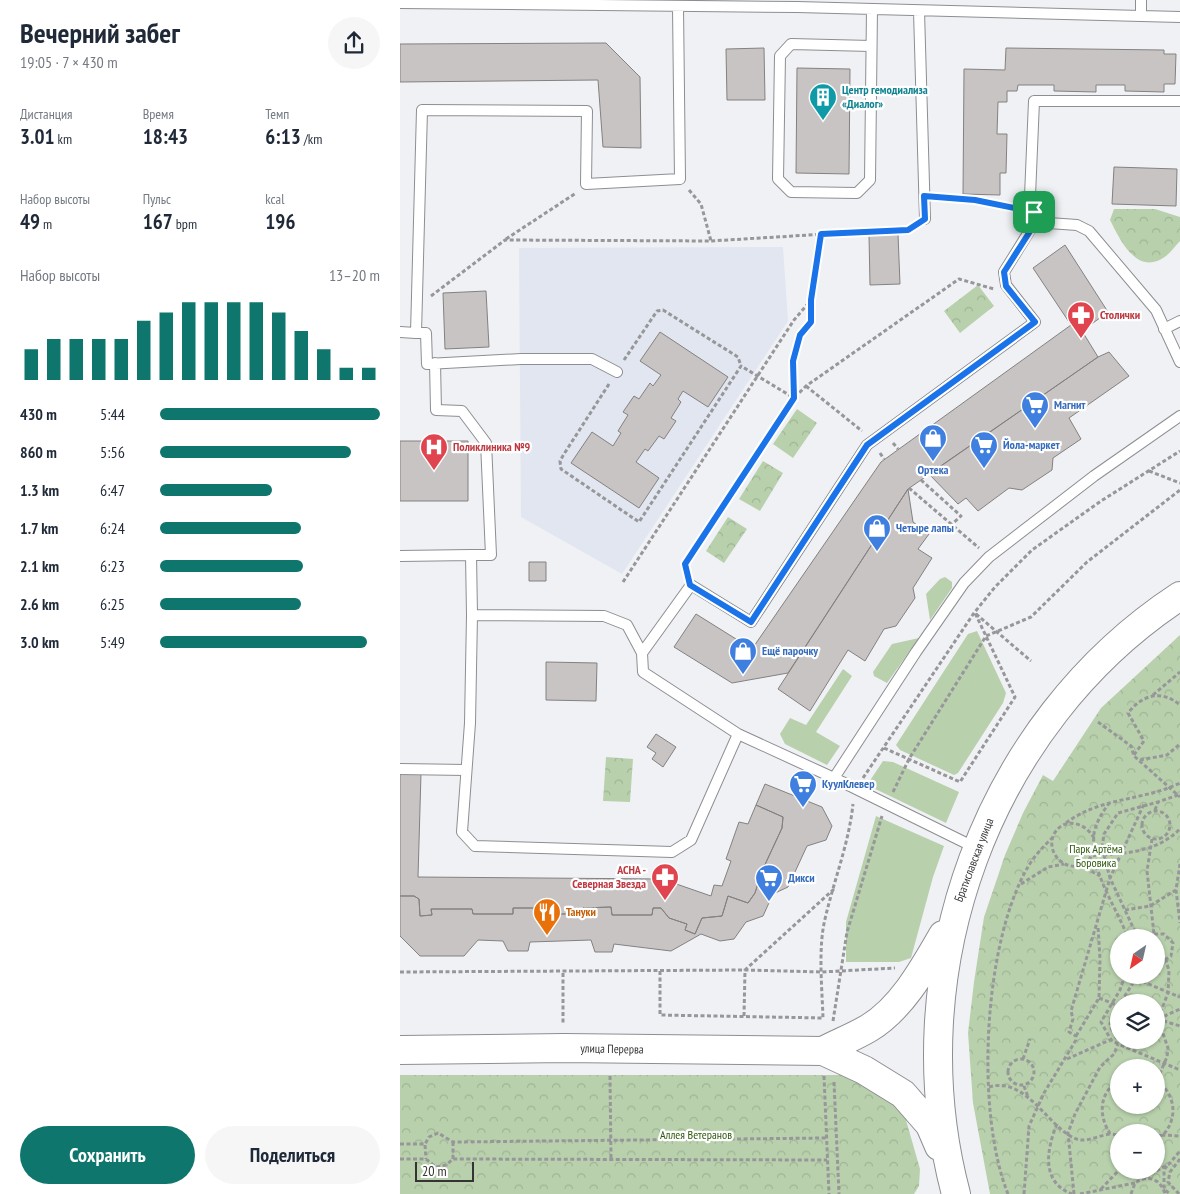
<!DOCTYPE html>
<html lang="ru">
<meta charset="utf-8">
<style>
body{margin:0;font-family:"PT Sans Narrow",sans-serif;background:#f6f6f7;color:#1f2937;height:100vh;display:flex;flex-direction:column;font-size:19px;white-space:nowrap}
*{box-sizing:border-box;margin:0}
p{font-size:16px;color:#747a83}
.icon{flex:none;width:28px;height:28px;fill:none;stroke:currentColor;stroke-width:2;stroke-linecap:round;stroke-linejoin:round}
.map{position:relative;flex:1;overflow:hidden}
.side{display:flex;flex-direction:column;background:#fff;width:400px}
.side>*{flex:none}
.needle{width:32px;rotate:214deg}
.tools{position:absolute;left:710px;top:929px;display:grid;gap:10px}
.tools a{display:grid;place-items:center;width:55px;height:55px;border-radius:50%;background:#fff;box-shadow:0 1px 4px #0004;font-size:25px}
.scale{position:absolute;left:15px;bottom:12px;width:59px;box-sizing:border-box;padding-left:5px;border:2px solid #343435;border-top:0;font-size:14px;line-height:18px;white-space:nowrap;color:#343435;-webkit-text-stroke:4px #fff;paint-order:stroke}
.pin{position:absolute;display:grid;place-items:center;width:42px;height:42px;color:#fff;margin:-21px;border-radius:10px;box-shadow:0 2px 8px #0006}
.round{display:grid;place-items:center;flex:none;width:52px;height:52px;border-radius:26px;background:#f6f6f7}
.headline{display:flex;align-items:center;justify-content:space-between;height:85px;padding:0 20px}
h1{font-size:28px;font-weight:600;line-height:38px}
.figures{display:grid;grid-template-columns:repeat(3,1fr);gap:8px;height:85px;padding:5px 20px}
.figures div{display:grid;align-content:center}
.figures b{font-size:21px;font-weight:600}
.figures small{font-size:14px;font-weight:400}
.figures p{font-size:14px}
.chart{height:140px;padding:10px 20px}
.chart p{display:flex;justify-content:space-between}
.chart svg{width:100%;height:90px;margin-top:5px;stroke:#0f766e;stroke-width:6}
.primary-button{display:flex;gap:10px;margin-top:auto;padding:10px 20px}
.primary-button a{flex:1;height:58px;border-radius:30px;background:#0f766e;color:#fff;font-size:20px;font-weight:600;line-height:58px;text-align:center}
.primary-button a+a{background:#f6f6f7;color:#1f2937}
ul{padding:0 20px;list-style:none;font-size:16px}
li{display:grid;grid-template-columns:80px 60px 1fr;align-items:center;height:38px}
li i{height:12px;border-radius:6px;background:#0f766e}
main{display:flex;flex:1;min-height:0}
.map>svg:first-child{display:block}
.built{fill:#e1e6f0}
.grass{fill:#b8d1ac}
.park{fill:url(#park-crowns);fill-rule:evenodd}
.building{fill:#c8c4c3;stroke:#848180}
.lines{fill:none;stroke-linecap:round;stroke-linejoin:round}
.service-casing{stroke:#8d8e91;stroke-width:12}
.secondary-casing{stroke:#8d8e91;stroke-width:30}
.path{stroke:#97979a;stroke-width:3;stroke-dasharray:4 2.5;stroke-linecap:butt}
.service{stroke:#fff;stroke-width:10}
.secondary{stroke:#fff;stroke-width:28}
.route-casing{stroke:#fff;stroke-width:10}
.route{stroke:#1a73e8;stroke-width:6}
.labels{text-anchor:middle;stroke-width:4.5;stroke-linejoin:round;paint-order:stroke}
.culture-label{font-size:12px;font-weight:bold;fill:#0d838f;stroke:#fff;text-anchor:start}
.health-label{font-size:12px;font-weight:bold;fill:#be3a42;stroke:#fff;text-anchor:start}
.shop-label{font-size:12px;font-weight:bold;fill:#366cbe;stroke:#fff;text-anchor:start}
.park-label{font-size:12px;fill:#2d590c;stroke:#fff}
.street-label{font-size:12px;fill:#343435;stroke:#fff}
.food-label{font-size:12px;font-weight:bold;fill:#c56008;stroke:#fff;text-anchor:start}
</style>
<main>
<section class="side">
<div class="headline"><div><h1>Вечерний забег</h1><p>19:05 · 7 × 430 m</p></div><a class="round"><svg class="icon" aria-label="share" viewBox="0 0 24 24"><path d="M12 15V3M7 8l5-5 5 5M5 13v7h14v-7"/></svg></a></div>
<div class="figures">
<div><p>Дистанция</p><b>3.01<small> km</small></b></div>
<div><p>Время</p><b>18:43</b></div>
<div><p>Темп</p><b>6:13<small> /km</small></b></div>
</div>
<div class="figures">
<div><p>Набор высоты</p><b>49<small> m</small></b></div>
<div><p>Пульс</p><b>167<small> bpm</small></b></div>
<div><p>kcal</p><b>196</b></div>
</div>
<div class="chart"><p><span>Набор высоты</span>13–20 m</p>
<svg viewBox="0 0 160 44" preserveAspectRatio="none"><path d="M5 44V29M15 44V24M25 44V24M35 44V24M45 44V24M55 44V15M65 44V11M75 44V6M85 44V6M95 44V6M105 44V6M115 44V11M125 44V20M135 44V29M145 44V38M155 44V38"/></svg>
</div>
<ul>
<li><b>430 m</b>5:44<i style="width:100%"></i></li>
<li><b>860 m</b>5:56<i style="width:87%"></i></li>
<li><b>1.3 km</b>6:47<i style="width:51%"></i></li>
<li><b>1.7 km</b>6:24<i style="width:64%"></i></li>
<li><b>2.1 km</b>6:23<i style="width:65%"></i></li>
<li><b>2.6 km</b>6:25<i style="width:64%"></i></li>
<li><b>3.0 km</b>5:49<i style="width:94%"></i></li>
</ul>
<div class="primary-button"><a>Сохранить</a><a>Поделиться</a></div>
</section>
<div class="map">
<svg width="780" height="1194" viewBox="0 0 780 1194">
<defs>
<pattern id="park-crowns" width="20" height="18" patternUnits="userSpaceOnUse" patternTransform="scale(1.25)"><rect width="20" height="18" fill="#b8d1ac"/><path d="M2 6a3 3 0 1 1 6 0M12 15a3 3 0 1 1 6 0" fill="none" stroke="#9fb495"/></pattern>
</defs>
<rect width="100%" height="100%" fill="#f0f1f5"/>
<path class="built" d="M383,247L388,321L222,574L121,517L119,248Z"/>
<path class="grass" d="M545,577L552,582V588L530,620L526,594L540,579Z
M577,631L606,693L603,703L558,773L554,775L500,750L496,745L568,634Z
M519,638L487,683L474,676L473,672L492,644Z
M443,669L452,676L416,732L440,746L427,765L385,744L380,734L390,718L406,725Z
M483,761L493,762L559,792L546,823L467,785Z
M476,816L544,846L533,877L511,958L499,962H446V922Z"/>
<path class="park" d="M714,209H755L780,217V241C775,246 771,252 766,256C738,277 721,242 710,220Z
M578,285L594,306L560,333L544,311Z
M397,409L417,423L393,458L373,444Z
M363,461L383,473L360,511L339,499Z
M328,517L347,529L324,563L306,551Z
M780,635V1194H590L573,1103L568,1033L574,982L584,917L605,855L623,813L643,775L653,781L701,708ZM719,938H756V975H719ZM719,1002H756V1040H719ZM719,1068H756V1105H719ZM756,1132V1170H719V1132Z
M206,757L233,759L230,802L203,801Z
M0,1075H440L474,1083L504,1113L520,1169L519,1186L514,1194H0Z"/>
<path class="building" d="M206,43L240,77L241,148L203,147L198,80L0,82V44Z
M364,48L365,100H327L326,49Z
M606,48L764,50V54H776L775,84H764V92L725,91V85H696V92L654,91V85H618L617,91H607V102H598L597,134H607L606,173H600V195L563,194L564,69L605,70Z
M397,68L450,69L449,174L396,173Z
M714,167L777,169L776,206L712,204Z
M498,234L500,284L470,285L469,235Z
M665,245L708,312L682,331L698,357L508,489L388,673L332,683L274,647L296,614L352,649L481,462L671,325L633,268Z
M86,291L89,347L45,349L43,293Z
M260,332L328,377L308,407L283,391L278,399L281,402L271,418L276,421L264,439L259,436L248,451L245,449L236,462L259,478L239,508L171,463L192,432L213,446L221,433L218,431L228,415L223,412L234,396L239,399L250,383L253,386L261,375L240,361Z
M709,352L729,376L669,418L681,439L653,458L652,470L622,490L609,488L578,511L566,498L558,504L529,474L698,357Z
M0,441H68V501H0Z
M508,489L513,522L529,534L518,549L532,558L513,588L515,598L496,626L484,629L465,661L448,650L410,711L378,689Z
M129,562H146V581H129Z
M146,662L197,663L196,701L146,700Z
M256,734L276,747L263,767L252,759L256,753L247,747Z
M0,773H21L18,877L262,879L311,896L314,885L322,886L331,861L326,859L339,822L348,824L356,805L383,817L382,828L362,871L355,893L348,903L328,896L322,916L302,918L295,934L285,930L287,924L269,918L261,908H253L252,915H212L211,907L183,908V914H142V908H113V914H73L72,909H31L32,915L20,916L19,899L14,896H0Z
M365,784L422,807L432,826L426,840L407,846L388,887L373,894L363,916L346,922L334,939L320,941L301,934L271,951L214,944L212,952H195L191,940L130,942L128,951H108L103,941L78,940L64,956H20L0,936V896H14L19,899L20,916L32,915L31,909H72L73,914H113V908H142V914H183V908L211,907L212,915H252L253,908H261L269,918L287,924L285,930L295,934L302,918L322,916L328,896L348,903L355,893L362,871L382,828L383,817L356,805Z"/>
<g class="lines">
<g class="service-casing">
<path id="service" d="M741,0V15
M0,3L397,7L780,17
M519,11L525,219
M471,46L391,44L380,56L378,179L391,192L457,193L470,180L472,9
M780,101H634L630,196L635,222L677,225L689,231L756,310L780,362
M764,329L780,321
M0,332L16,333L22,110L187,111L186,184L280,179L278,7
M16,333H26L27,364L121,359H192L217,372
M35,363L36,410L62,411L86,443L91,555H71
M0,556L71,555L72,615
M242,653L227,625L204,616L72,615L70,723L62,832L75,846L272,852L291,840L338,734
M0,769L66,770
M434,778L516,652L564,583L589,557L694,476L780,416
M576,848L434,778L338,734L243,672L242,653L291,585L351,622L467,445L635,322L606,285L604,272L635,222"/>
</g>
<g class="secondary-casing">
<path id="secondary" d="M0,1050L164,1048L423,1051L464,1070L503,1094L530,1125L539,1146
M423,1051C438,1043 454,1037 469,1028C502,1008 524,968 543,935
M556,1194C497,972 586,723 780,596"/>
</g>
<path class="path" d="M289,190L301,204L311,241
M538,197L575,200L618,208
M106,239L176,193
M31,296L105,240L311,241L508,229L514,226
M224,360L257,311L263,310L338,357L341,366
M209,384L164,454L160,461L161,469L239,522L341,366L394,398
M406,386L462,431
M394,397L393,361L400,335L411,322V300L421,234
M493,443L498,449
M480,453L484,459
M749,471L780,483
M521,480L561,516L552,524
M509,488L579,548
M287,572L285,564L394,398L406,386L559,279L594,289
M223,582L394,320L411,300
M576,614L631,661
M753,695L780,672
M698,722L731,746L734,756L780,797
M484,748L560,782L615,697L575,613
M734,755L744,741L728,713C742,695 761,689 780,705
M740,760L767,755L780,744
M463,778L574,613L595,587L632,550L701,501L780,451
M493,792L509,759L586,636L631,617L687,562L780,490
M755,810L758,802L778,795
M742 825a14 14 0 1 1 28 0a14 14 0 1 1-28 0Z
M666,823C700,797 743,801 780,783
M694,838C686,823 664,816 654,834C645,852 665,873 683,864C699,855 691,842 695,829C698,819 704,810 710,802
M752,839L747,871L754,934
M694,853C698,883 717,909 728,938
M703,855C732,853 759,850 780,829
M780,864L776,890L780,923
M680,865L700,876
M621,884L648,867L664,864
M725,910L750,906L776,890
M738,938L710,878L744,804
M749,938L754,934H764L773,943L771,956L763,961H756
M260,971V1015L423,1018C422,987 418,948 425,919C434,880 449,843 453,804
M0,972L345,970L434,889
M163,973V1025
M725,975L720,990L701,1022L711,1040L718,1044L780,1070
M736,979L780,997
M699,998L719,1006
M721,1002L738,975
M344,1016L345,970L422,972L495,968
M757,1019L780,1026
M758,1019L780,1009
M433,1021L447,932L482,816
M676,1036L699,998L700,959L698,926
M608 1072a13 13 0 1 1 26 0a13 13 0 1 1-26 0Z
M623,1059L630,1039
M667,1059L719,1036L712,1030L710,1024L719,1006
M210,1076L211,1159
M424,1076L429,1194
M719,1079C699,1094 698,1114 710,1134L719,1135
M756,1079C775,1094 779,1117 763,1135L756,1136
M757,1080L767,1057L768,1048L758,1019L768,993L769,971L766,960
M434,1082L439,1194
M624,1086L628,1097
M589,1087C628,1075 651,1134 680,1140C689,1141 701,1135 710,1134
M657,1124C647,1148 640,1182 672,1194
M756,1139L763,1135L780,1136
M0,1144H25L29,1137L38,1133L53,1142L426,1138
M25,1145L26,1159
M0,1159H26L36,1167L46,1165L53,1159L427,1160
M53,1159V1142
M767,1166L764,1170V1189L770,1194
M745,1177L769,1164L780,1151
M701,1189L719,1170
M608,1194C575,1112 583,942 629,865C636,854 645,845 654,836
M624,1194L629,1126L644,1093L676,1040V1036L669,1032L673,1019L671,1011L710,878L702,848L704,834L718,813L758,802
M674,1194L668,1133L675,1114L700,1067L714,1054L718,1044
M680,1194L735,1183
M731,1194L735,1183C748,1174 761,1179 765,1194
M779,1194L768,1182L770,1172L780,1159"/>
<use href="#service" class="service"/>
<use href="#secondary" class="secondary"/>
</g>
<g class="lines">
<g class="route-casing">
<path id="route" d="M524,196L575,200L634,212L636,222L604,272L606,286L635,322L467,445L351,622L290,585L285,564L394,398L393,361L400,335L411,322V300L421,234L508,230L525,219Z"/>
</g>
<use href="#route" class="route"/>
</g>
<defs>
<g id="building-pin" transform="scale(1.4375)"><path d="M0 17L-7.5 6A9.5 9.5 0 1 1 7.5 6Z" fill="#0f9aa8" stroke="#fff"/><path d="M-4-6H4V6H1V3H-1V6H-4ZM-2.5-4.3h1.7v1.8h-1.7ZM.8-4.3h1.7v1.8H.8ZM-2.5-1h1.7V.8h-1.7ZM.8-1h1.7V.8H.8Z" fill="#fff"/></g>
<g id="pharmacy-pin" transform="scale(1.4375)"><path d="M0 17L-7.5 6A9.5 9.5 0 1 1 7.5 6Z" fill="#e0444e" stroke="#fff"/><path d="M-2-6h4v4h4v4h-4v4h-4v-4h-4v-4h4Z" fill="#fff"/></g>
<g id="supermarket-pin" transform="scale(1.4375)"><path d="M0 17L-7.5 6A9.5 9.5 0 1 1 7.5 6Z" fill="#3f7fe0" stroke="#fff"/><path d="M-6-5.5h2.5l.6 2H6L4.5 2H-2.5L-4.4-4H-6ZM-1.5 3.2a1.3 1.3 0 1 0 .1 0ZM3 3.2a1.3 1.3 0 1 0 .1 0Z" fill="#fff"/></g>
<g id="shop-pin" transform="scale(1.4375)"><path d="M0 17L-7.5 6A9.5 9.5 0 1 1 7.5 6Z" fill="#3f7fe0" stroke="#fff"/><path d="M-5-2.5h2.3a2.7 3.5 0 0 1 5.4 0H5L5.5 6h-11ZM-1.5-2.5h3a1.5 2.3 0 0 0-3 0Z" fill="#fff"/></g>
<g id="hospital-pin" transform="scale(1.4375)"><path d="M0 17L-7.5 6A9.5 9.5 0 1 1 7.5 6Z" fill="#e0444e" stroke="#fff"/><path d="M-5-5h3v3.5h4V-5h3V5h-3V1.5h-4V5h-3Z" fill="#fff"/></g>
<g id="restaurant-pin" transform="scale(1.4375)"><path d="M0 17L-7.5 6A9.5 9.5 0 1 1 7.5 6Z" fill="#e8710a" stroke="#fff"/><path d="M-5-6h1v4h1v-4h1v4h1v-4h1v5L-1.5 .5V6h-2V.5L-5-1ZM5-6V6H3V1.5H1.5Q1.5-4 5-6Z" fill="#fff"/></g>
</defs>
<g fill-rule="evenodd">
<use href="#building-pin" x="423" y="97"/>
<use href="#pharmacy-pin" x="681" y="315"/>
<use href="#supermarket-pin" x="635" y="405"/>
<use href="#shop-pin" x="533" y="438"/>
<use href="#supermarket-pin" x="584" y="445"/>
<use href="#hospital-pin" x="34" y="447"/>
<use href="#shop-pin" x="477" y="528"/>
<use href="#shop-pin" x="343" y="651"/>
<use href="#supermarket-pin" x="403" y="784"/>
<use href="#pharmacy-pin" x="265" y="877"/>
<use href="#supermarket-pin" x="369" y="878"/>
<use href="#restaurant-pin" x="147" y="912"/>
</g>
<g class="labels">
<g class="culture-label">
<text x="442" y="94">Центр гемодиализа<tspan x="442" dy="14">«Диалог»</tspan></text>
</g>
<g class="health-label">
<text x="700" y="319">Столички</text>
<text x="53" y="451">Поликлиника №9</text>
<text x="246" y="874" text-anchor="end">АСНА -<tspan x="246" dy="14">Северная Звезда</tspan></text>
</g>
<g class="shop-label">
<text x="654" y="409">Магнит</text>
<text x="603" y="449">Йола-маркет</text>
<text x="533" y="474" text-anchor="middle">Ортека</text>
<text x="496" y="532">Четыре лапы</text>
<text x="362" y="655">Ещё парочку</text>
<text x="422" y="788">КуулКлевер</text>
<text x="388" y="882">Дикси</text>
</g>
<g class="park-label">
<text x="696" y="853">Парк Артёма<tspan x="696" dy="14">Боровика</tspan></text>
<text x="296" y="1139">Аллея Ветеранов</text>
</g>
<g class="street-label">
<text transform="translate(574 860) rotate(-69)" y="4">Братиславская улица</text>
<text transform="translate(212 1049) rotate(1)" y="4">улица Перерва</text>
</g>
<g class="food-label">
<text x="166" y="916">Тануки</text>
</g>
</g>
</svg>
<div class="tools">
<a><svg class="needle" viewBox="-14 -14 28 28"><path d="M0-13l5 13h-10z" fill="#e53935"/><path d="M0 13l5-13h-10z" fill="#747a83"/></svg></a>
<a><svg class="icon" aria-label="layers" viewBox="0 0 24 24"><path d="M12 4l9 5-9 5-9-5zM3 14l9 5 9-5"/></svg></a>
<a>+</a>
<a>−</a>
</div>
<div class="scale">20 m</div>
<div class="pin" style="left:634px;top:212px;background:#1e9e55"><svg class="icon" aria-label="arrive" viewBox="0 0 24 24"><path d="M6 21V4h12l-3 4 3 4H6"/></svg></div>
</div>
</main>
